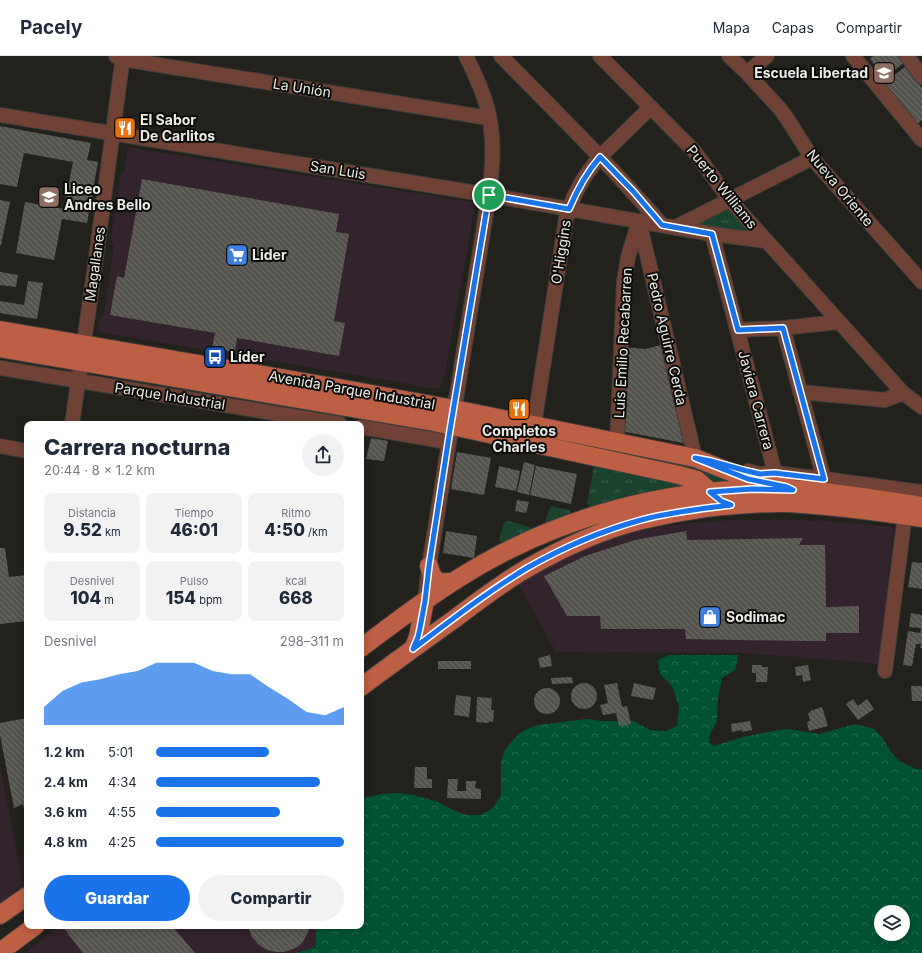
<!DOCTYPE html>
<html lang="es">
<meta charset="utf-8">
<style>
body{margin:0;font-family:Inter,sans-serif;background:#f2f2f3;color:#1f2937;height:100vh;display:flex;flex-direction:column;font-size:15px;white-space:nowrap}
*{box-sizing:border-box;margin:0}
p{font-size:13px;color:#747a83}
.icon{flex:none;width:22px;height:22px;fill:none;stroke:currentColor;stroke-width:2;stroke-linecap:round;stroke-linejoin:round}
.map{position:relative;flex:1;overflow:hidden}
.side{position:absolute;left:24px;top:365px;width:340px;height:508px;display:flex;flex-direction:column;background:#fff;border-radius:8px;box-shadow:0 2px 10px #0003}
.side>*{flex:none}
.fabs{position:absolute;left:874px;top:849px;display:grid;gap:8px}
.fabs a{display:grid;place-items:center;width:36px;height:36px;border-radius:50%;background:#fff;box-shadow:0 2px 10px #0003;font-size:20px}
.pin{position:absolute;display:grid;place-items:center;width:34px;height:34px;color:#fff;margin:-17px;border:2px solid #fff;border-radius:50%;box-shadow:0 1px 4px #0007}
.round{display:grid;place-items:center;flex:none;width:42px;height:42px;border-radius:21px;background:#f2f2f3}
.headline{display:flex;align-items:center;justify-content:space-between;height:68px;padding:0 20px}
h1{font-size:22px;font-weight:800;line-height:30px}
.metrics{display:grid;grid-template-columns:repeat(3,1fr);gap:6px;height:68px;padding:4px 20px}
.metrics div{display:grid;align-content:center;border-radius:8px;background:#f2f2f3;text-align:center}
.metrics b{font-size:17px;font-weight:800}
.metrics small{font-size:11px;font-weight:400}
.metrics p{font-size:11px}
.chart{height:112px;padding:8px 20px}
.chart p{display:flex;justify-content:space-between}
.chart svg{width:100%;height:72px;margin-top:4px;fill:#1a73e8;opacity:.7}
.button{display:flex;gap:8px;margin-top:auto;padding:8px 20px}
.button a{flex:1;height:46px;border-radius:24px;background:#1a73e8;color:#fff;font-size:16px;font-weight:800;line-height:46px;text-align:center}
.button a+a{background:#f2f2f3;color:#1f2937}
ul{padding:0 20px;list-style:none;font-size:13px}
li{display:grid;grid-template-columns:64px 48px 1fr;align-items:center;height:30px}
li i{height:10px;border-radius:5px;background:#1a73e8}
header{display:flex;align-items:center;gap:24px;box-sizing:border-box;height:56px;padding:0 20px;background:#fff;border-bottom:1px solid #e0e1e3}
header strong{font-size:19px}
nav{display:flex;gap:22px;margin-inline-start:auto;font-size:14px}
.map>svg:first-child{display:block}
.commercial{fill:#33232c}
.grass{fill:url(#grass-tufts)}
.forest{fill:url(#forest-crowns);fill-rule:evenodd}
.building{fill:url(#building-back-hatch)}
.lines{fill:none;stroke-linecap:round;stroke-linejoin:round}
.minor-casing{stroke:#3f3d38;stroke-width:16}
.major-casing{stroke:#3f3d38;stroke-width:20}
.minor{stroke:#704235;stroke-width:14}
.major{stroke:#bd5f44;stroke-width:18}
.route-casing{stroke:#fff;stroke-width:8}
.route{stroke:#1a73e8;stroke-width:5}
.labels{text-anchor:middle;stroke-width:4;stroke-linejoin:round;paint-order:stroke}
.poi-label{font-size:14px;font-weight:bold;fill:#ecebe7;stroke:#0b0b09;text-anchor:start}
.street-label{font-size:14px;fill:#ecebe7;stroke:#0b0b09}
</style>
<header>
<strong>Pacely</strong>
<nav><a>Mapa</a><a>Capas</a><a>Compartir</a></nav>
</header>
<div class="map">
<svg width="922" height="897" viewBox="0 0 922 897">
<defs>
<pattern id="grass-tufts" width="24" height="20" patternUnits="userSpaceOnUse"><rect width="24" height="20" fill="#1a432e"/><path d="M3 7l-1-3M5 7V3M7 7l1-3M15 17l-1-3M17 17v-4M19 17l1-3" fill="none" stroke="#3b5e4c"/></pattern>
<pattern id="forest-crowns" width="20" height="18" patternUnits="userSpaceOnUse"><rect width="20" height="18" fill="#005332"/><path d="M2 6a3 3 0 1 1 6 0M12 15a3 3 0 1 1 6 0" fill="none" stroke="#256c50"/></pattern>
<pattern id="building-back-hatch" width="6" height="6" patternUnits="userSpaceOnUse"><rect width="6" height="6" fill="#55544e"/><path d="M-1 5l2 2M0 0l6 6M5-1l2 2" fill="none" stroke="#6e6d68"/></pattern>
</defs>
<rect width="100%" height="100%" fill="#23211c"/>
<path class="commercial" d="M128,91L472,146L475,149L443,328L437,333L100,276L98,273L99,265L104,257L114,191L111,181L121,116L125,114Z
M735,464H792L829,465L894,471L879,608L758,598L736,597L556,596L517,526L540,512L613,481L666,470L691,467Z
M0,711L24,831L15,836L0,849Z
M60,870H316V891L296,897H31L28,894Z"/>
<path class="grass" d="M727,152H729L732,155L749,177L696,169L698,167Z
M624,395L700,410L740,425L717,430L622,398Z
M595,409L685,429L684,431L592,452L587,448L594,410Z
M551,450L569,454L572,459L545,469L544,468Z
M508,465L530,471L529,477L504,488L499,484L504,467Z"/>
<path class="forest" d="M669,599H738L737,607L735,614L722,622L718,642L717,665L710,679L709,686L714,690L743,681L773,675L789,673L819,678L855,668L874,673L882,681L891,696L899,705L916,713H922V897H296L316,891V870H361V745L365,742L381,738L398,737L414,739L438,746L455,755L467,759H481L493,752L501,739V707L504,695L511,686L521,676L537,669L587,663L602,665H634L650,674L666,675L677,670L679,650L672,630L660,618L658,604ZM881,856H903V878H881Z"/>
<path class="building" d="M873,0H898L904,7L884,22L870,3Z
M906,10L922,32V64L916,69L884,27Z
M0,70L91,87L87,104L98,106L87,167L62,163L54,204L16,197L25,146L64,153L73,106L24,97L17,131L0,128Z
M142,123L339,158L336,176L349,178L334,265L345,267L339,300L237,282L235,296L224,294L212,292L215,277L110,259L117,220L124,222Z
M0,144L10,146L1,189H0Z
M0,216L18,219L16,231L0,229Z
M28,225L43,227L37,263L0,257V245L24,249Z
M661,289L680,366L683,383V387L621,375L624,291L645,293Z
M511,349L528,352L527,357L510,354Z
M371,382L388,385L384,405L366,403Z
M457,396L491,402L484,439L451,433Z
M524,406L535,409L529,439L517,436Z
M499,410L520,415L516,435L495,431Z
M536,410L577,418L571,448L530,439Z
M517,444L529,446L526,457L515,455Z
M446,475L477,480L474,502L443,497Z
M686,475L687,484L803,482L799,489H825L826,551L859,550V577H826V585H799L686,583L685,573H601L600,560H567L544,520L585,500L635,484Z
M0,492H5L9,521L27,519V565L0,568Z
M912,506L922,507V533L908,531Z
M911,557L922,559V592H920L921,588H916L912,610L903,609L908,575L920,577L921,572L909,571Z
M550,599L552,610L540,612L538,602Z
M438,605H471V613H438Z
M752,609H762V611H768L767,626H756V617H752Z
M808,609L811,624L803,626L802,619L796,620L795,611Z
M572,621L573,627L552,628L551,622Z
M571 640a13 13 0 1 1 26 0a13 13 0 1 1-26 0Z
M617,627L622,651L627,650L631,668L619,670L616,657L603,659L600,649L608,647L604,629Z
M634,627L656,632L653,644L631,640Z
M911,630H922V645H912Z
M534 645a13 13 0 1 1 26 0a13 13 0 1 1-26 0Z
M456,639L471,641L469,661L454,659Z
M477,641L492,642L491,654H494L493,666L489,665V667L476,666Z
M853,643L858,650L867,643L874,653L858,664L846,648Z
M822,651L828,670L809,675L807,666L810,665L808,657L811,656L810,655Z
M27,662V763H26L23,748L14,752L0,679V667Z
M750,665L752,674L742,676V674L732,676L731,668Z
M415,711H427V723H432V732H414Z
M448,723H458L457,735H466V725H476L475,732L481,733V743L447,742Z
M62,870H172L195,897H83Z
M248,870H309V874L304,884L299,890L293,893L284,896H276L267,894L258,888L252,881Z"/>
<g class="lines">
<g class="minor-casing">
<path id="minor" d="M116,0L122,3L489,62
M501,0C555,55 611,110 662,169
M600,0L694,95L730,144L903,337L922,351
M729,0L747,17L781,54L788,64L812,102L922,226
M853,0L922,84
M907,0L922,21
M747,17L767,0
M0,59L489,139L712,178L767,185
M639,165L695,402L704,404
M676,171L812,102
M712,178L775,417
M783,272L824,423
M738,274L783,272L839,266
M0,312L340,368
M800,336L885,344L903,337
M72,368L93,224L123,0
M534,369L566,163C572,140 585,118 600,101L651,51
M361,371L448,386
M617,386L624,225L628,201L639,165
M0,390L27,395
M748,415L760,418L775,417L824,423L922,436
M425,545L429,510L489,139C493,110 495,80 487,51C482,33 474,16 466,0
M885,615L906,451"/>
</g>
<g class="major-casing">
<path id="major" d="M0,274L339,332L454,353L695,402L748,423L787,431L793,433
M0,292L434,366L679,419L697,424L721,445L731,449
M429,510C433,526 439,528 455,525
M361,592C393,568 425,543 459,522C555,461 670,430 784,433C800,433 816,435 832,437C862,441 892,445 922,450
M413,593L418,581L425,545
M361,631C392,608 422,586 453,564C477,546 500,528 526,513C562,492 601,474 642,464C663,459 684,455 705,452C731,449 756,447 782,447C828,448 876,456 922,462
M0,859L27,840
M0,896L35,870"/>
</g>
<use href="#minor" class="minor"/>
<use href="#major" class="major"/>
</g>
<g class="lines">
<g class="route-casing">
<path id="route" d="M600,101L633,135L662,169L712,178L738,274L783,272L824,423L775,417L760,418L747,415L711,405L695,402L748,423L787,431L793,434L752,433L710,436L721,445L731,449C701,453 670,456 641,464C601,475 562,492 527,512C487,536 450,565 413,593L418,581L420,572L425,545L429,510L450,374L489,139L569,153C577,134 587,116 600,101Z"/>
</g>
<use href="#route" class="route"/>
</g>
<defs>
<g id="school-square" transform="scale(1.15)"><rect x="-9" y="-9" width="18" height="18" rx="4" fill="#8d6e63" stroke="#0b0b09"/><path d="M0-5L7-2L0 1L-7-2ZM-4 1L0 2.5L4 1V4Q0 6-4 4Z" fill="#fff"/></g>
<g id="restaurant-square" transform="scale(1.15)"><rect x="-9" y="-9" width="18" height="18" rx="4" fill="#e8710a" stroke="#0b0b09"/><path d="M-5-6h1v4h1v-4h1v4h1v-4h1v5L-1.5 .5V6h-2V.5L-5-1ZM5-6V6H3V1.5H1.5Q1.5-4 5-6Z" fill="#fff"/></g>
<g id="supermarket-square" transform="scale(1.15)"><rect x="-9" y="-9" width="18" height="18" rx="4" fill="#3f7fe0" stroke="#0b0b09"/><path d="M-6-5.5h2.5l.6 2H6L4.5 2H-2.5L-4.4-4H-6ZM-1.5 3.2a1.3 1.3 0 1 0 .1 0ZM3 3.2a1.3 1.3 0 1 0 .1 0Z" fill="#fff"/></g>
<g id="bus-square" transform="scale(1.15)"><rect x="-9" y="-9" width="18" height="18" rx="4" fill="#1a4fb4" stroke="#0b0b09"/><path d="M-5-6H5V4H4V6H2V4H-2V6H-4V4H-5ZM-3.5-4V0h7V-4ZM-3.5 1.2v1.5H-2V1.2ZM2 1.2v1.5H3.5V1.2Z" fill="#fff"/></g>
<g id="shop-square" transform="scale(1.15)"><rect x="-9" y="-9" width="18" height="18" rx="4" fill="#3f7fe0" stroke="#0b0b09"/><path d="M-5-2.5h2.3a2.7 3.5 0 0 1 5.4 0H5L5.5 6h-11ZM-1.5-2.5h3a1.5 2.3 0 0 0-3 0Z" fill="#fff"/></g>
</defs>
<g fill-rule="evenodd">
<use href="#school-square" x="884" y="17"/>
<use href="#restaurant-square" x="125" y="72"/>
<use href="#school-square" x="49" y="141"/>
<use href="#supermarket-square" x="237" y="199"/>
<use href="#bus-square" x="215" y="301"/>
<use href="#restaurant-square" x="519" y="353"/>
<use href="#shop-square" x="710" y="561"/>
</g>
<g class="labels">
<g class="poi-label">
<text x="868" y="22" text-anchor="end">Escuela Libertad</text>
<text x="140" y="69">El Sabor<tspan x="140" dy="16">De Carlitos</tspan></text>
<text x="64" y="138">Liceo<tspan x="64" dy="16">Andres Bello</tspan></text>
<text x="252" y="204">Lider</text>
<text x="230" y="306">Líder</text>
<text x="519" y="380" text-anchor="middle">Completos<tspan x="519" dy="16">Charles</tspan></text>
<text x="726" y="566">Sodimac</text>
</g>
<g class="street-label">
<text transform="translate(302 32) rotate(9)" y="5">La Unión</text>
<text transform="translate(338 114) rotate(9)" y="5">San Luis</text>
<text transform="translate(722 131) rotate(51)" y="5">Puerto Williams</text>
<text transform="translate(840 132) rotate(50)" y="5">Nueva Oriente</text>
<text transform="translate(561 196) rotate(-81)" y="5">O'Higgins</text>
<text transform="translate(95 208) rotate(-82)" y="5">Magallanes</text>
<text transform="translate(667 283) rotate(77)" y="5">Pedro Aguirre Cerda</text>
<text transform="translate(623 287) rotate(-87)" y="5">Luis Emilio Recabarren</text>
<text transform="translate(352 334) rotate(10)" y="5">Avenida Parque Industrial</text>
<text transform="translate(170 340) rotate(9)" y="5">Parque Industrial</text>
<text transform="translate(756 344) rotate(75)" y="5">Javiera Carrera</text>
</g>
</g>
</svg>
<div class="fabs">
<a><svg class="icon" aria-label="layers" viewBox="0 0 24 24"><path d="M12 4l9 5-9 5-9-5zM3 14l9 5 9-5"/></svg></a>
</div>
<div class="pin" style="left:489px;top:139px;background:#1e9e55"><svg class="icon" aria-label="arrive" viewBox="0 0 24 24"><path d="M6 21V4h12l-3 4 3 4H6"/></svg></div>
<section class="side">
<div class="headline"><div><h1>Carrera nocturna</h1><p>20:44 · 8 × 1.2 km</p></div><a class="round"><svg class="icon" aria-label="share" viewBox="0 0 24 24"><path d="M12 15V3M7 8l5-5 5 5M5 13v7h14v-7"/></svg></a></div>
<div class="metrics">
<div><p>Distancia</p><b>9.52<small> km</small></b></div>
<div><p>Tiempo</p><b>46:01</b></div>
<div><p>Ritmo</p><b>4:50<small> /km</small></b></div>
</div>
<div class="metrics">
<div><p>Desnivel</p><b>104<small> m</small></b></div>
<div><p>Pulso</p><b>154<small> bpm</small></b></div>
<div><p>kcal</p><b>668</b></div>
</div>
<div class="chart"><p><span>Desnivel</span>298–311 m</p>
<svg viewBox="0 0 160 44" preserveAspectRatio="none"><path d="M0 44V33L10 23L20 18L30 16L40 13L50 11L60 6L70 6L80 6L90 11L100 13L110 13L120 21L130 28L140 36L150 38L160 33V44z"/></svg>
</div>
<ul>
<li><b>1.2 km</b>5:01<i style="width:60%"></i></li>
<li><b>2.4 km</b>4:34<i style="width:87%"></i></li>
<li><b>3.6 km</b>4:55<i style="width:66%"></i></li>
<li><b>4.8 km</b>4:25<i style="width:100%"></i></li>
</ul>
<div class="button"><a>Guardar</a><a>Compartir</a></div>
</section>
</div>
